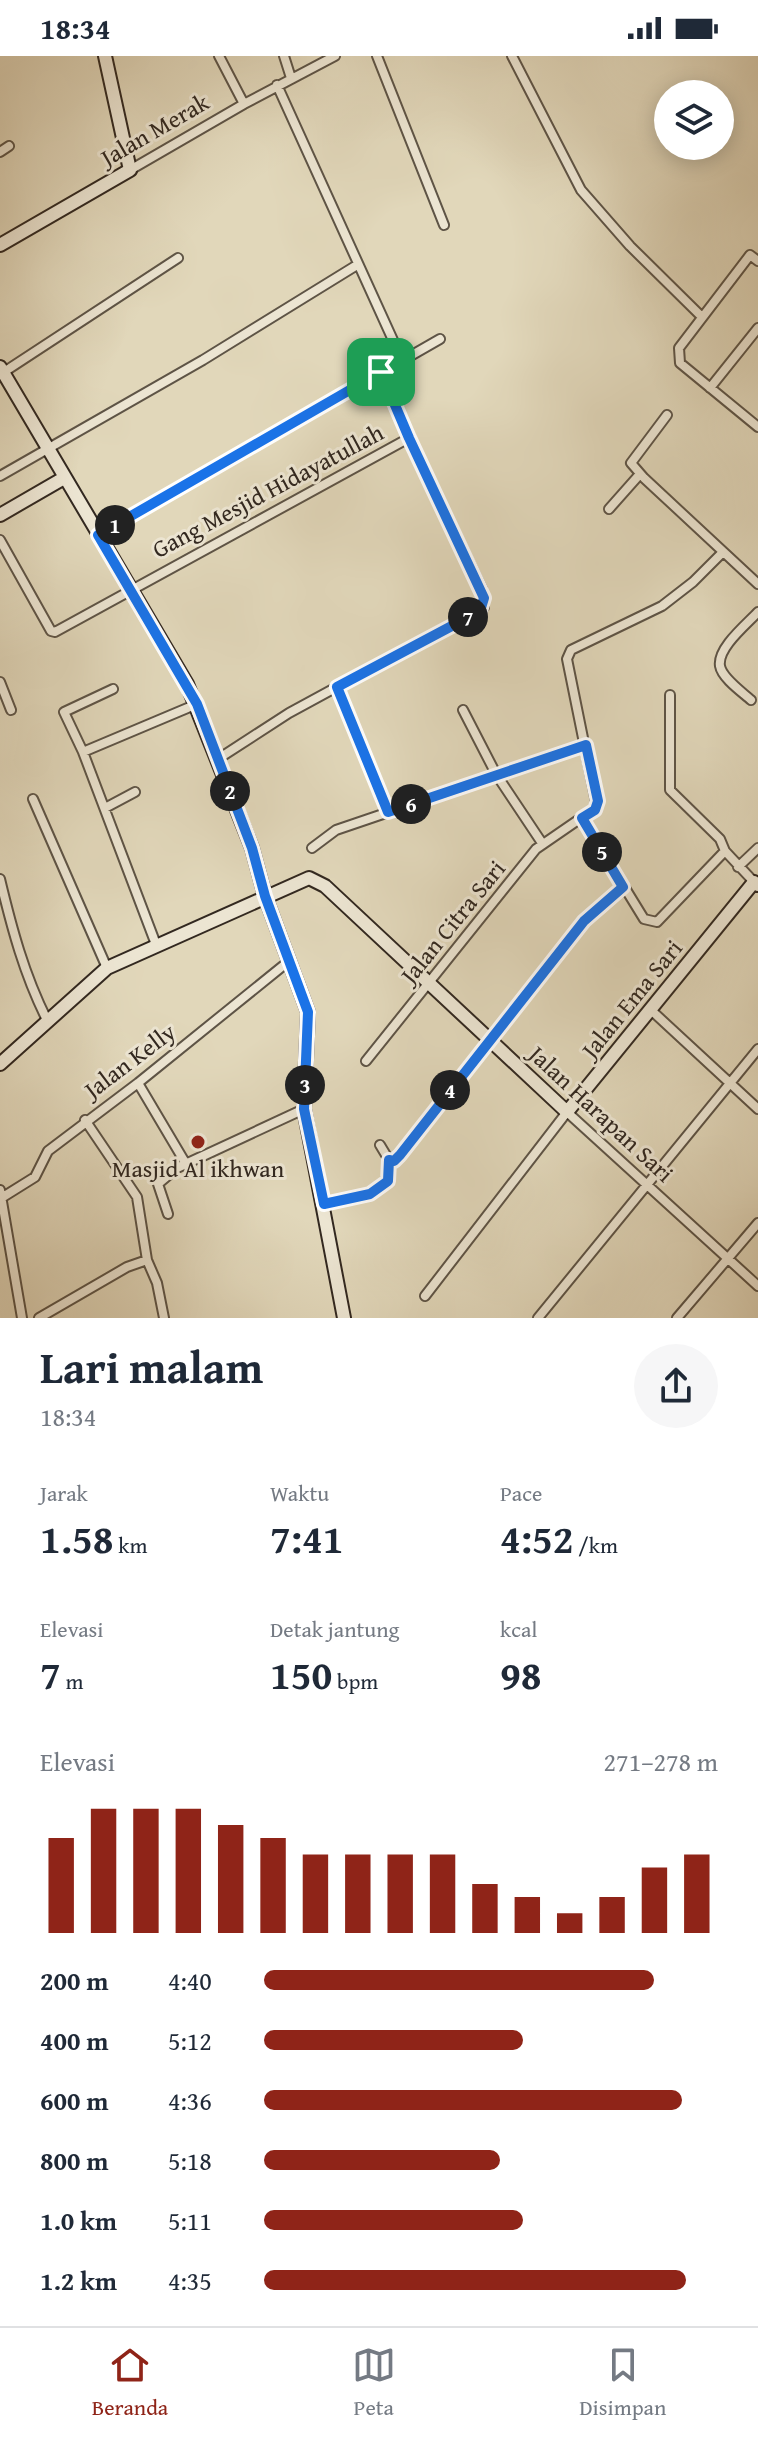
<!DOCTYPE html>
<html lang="id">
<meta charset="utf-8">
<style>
body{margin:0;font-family:"Gentium Book Plus",serif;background:#f6f6f7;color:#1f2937;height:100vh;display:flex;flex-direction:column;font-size:30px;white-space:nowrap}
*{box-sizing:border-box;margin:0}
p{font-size:26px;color:#747a83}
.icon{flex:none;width:44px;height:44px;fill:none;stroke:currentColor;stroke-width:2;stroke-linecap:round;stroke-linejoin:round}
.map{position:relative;height:1262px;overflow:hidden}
.side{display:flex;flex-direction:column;background:#fff;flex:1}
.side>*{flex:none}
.controls{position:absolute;left:654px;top:24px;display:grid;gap:16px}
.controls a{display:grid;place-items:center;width:80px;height:80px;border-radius:50%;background:#fff;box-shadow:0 4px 20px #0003;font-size:40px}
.pin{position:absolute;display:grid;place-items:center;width:68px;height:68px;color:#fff;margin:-34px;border-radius:16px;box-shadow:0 4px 12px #0006}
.km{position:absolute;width:40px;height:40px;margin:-20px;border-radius:50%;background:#222;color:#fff;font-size:22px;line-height:40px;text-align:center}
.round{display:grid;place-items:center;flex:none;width:84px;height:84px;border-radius:42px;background:#f6f6f7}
.overview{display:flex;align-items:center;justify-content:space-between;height:136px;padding:0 40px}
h1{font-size:44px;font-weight:600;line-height:60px}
.stats{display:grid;grid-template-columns:repeat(3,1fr);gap:12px;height:136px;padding:8px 40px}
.stats div{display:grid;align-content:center}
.stats b{font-size:40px;font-weight:600}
.stats small{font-size:22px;font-weight:400}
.stats p{font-size:22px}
.chart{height:224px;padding:16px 40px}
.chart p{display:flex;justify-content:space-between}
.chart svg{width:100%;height:144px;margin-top:8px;stroke:#8f2418;stroke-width:6}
ul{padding:0 40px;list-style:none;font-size:26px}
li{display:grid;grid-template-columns:128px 96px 1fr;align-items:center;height:60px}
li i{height:20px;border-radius:10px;background:#8f2418}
.status{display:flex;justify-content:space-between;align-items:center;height:56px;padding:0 40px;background:#fff;direction:ltr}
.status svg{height:22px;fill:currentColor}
.tabs{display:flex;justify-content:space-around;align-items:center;height:112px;border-top:2px solid #e0e1e3;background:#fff;font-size:22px;color:#747a83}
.tabs a{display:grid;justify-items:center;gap:4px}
.tabs .selected{color:#8f2418}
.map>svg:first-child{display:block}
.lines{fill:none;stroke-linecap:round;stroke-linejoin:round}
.street-casing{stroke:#5e5446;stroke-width:12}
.secondary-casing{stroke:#322820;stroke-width:16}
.street{stroke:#ece5d2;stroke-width:8}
.secondary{stroke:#ece5d2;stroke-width:12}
.route-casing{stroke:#fff;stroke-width:16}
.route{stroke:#1a73e8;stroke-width:10}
.poi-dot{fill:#8f2418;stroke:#ece5d2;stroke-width:3}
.labels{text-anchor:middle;stroke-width:6;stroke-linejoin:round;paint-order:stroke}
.street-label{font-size:24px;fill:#322820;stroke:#ece5d2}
.poi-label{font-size:24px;fill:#322820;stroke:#ece5d2}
</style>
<div class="status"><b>18:34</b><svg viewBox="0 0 49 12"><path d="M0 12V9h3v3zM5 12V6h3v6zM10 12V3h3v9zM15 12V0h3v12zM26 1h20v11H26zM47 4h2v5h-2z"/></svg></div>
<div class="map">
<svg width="758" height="1262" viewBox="0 0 758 1262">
<rect width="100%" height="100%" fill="#e1d7ba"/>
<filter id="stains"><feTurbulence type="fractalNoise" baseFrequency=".0025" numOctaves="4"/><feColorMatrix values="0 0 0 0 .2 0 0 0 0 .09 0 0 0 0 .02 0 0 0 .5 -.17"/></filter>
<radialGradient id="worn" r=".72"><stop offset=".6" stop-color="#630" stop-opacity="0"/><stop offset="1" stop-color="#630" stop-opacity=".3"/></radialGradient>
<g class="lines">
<g class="street-casing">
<path id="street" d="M219,0L244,48
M284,0L291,22
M377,0L444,169
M512,0L581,134L630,190L702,261
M277,29L402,304
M0,96L9,90
M130,114L244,48L335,0
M758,205L750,199L679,292L680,307L758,371
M381,316L409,382
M1,318L178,202
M710,332L758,272
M667,359L631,407L644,422L758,528
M0,420L203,304L357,209
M609,453L640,418
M98,479L440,283
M0,484L51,575L55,576L409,382L482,533L484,551L289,657L218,703
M0,626L11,654
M337,631L388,756
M113,633L64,656L83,696L157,891
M670,639V734L720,783L725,795
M751,644C742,636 722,622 720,610C717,592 747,568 758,556
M463,654L496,718L542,787
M83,696L197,648
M33,743L107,912
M105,752L135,736
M582,762L644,863L657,866L725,795L754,826
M312,792L336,774L586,689
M738,811L758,792
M0,823C12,873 24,918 47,964
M652,955L758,1053
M366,1005L536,793L597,751L567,603L571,594L662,550L693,526L722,497
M138,1027L186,1108
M85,1064L137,1141L147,1204
M380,1089L389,1104L394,1105L400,1099L584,865L623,831
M0,1134L22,1262
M3,1141L35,1121L48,1095L138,1027L289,905
M324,1148C353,1142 393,1142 389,1104
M168,1158L158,1128L177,1112L304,1053
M425,1240L567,1056L758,1230
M39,1262L127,1211L147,1204L157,1227L164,1262
M538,1262L758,993
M677,1262L758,1167"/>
</g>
<g class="secondary-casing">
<path id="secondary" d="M0,189L130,114L105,0
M0,311L187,628L252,792L265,840L308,956L304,1053L344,1262
M0,459L64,422
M0,1008L107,912L309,822L325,830L567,1056L754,826L758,829"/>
</g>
<use href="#street" class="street"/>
<use href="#secondary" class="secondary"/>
</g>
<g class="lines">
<g class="route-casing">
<path id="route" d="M381,316L409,382L484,542L480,555L337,631L388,756L586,689L598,745L595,754L582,762L623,831L584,865L400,1099L394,1105L389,1104L388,1125L370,1138L324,1148L304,1053L308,956L265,840L252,792L197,648L98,479Z"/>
</g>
<use href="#route" class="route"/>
</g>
<circle class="poi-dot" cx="198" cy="1086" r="8"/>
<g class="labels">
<g class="street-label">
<text transform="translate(155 74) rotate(-30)" y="8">Jalan Merak</text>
<text transform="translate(268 435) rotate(-28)" y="8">Gang Mesjid Hidayatullah</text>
<text transform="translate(453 866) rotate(-51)" y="8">Jalan Citra Sari</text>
<text transform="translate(632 943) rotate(-51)" y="8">Jalan Ema Sari</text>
<text transform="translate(130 1005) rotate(-37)" y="8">Jalan Kelly</text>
<text transform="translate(601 1058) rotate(43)" y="8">Jalan Harapan Sari</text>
</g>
<g class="poi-label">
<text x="198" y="1121">Masjid Al ikhwan</text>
</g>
</g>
<rect width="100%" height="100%" filter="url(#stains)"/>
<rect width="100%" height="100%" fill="url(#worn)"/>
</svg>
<div class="controls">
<a><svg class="icon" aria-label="layers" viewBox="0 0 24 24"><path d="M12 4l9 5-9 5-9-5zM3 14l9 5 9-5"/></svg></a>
</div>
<div class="pin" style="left:381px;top:316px;background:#1e9e55"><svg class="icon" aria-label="arrive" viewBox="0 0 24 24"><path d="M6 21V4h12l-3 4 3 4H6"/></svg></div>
<b class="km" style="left:115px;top:469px">1</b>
<b class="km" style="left:230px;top:735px">2</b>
<b class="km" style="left:305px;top:1029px">3</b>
<b class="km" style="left:450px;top:1034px">4</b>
<b class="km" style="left:602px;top:796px">5</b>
<b class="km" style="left:411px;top:748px">6</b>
<b class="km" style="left:468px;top:561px">7</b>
</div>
<section class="side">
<div class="overview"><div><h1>Lari malam</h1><p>18:34</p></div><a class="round"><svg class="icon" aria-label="share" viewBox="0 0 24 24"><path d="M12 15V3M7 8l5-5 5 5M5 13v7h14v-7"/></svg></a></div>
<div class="stats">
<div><p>Jarak</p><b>1.58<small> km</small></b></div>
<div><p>Waktu</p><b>7:41</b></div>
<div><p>Pace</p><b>4:52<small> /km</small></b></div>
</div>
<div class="stats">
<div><p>Elevasi</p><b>7<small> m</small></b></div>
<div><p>Detak jantung</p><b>150<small> bpm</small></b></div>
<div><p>kcal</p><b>98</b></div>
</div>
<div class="chart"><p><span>Elevasi</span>271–278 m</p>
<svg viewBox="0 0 160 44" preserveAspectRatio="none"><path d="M5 44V15M15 44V6M25 44V6M35 44V6M45 44V11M55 44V15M65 44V20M75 44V20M85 44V20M95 44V20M105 44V29M115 44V33M125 44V38M135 44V33M145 44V24M155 44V20"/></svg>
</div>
<ul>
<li><b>200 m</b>4:40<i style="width:86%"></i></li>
<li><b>400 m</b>5:12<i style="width:57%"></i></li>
<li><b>600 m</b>4:36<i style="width:92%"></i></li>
<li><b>800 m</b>5:18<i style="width:52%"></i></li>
<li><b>1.0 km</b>5:11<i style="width:57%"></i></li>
<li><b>1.2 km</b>4:35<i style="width:93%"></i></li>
</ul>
</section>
<nav class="tabs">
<a class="selected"><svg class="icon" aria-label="home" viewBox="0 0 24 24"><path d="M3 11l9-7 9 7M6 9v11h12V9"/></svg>Beranda</a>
<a><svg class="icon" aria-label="map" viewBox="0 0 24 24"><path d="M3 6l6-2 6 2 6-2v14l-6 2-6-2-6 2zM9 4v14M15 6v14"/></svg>Peta</a>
<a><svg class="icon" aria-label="saved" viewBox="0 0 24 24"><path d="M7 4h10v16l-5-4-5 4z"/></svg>Disimpan</a>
</nav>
